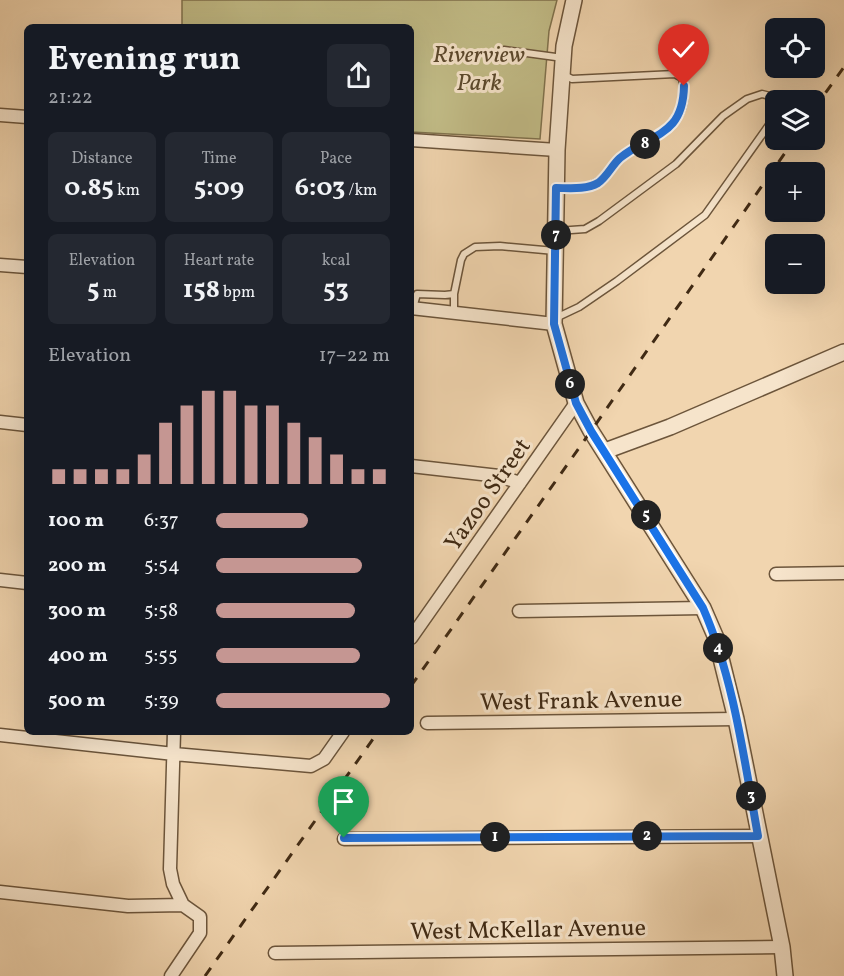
<!DOCTYPE html>
<meta charset="utf-8">
<style>
body{margin:0;font-family:Vollkorn,serif;background:#242831;color:#f1f3f6;height:100vh;display:flex;flex-direction:column;font-size:22px;white-space:nowrap}
*{box-sizing:border-box;margin:0}
p{font-size:20px;color:#9ea1a6}
.icon{flex:none;width:33px;height:33px;fill:none;stroke:currentColor;stroke-width:2;stroke-linecap:round;stroke-linejoin:round}
.map{position:relative;flex:1;overflow:hidden}
.sheet{position:absolute;left:24px;top:24px;width:390px;height:711px;display:flex;flex-direction:column;background:#171b24;border-radius:9px;box-shadow:0 6px 24px #0002}
.sheet>*{flex:none}
.tools{position:absolute;left:765px;top:18px;display:grid;gap:12px}
.tools a{display:grid;place-items:center;width:60px;height:60px;border-radius:9px;background:#171b24;box-shadow:0 6px 24px #0002;font-size:30px}
.pin{position:absolute;display:grid;place-items:center;width:51px;height:51px;color:#fff;margin:-62px -26px;border-radius:50% 50% 50% 0;rotate:-45deg;box-shadow:0 0 6px #0007}
.pin .icon{rotate:45deg}
.km{position:absolute;width:30px;height:30px;margin:-15px;border-radius:50%;background:#222;color:#fff;font-size:16px;line-height:30px;text-align:center}
.round{display:grid;place-items:center;flex:none;width:63px;height:63px;border-radius:9px;background:#242831}
.overview{display:flex;align-items:center;justify-content:space-between;height:102px;padding:0 24px}
h1{font-size:33px;font-weight:700;line-height:45px}
.figures{display:grid;grid-template-columns:repeat(3,1fr);gap:9px;height:102px;padding:6px 24px}
.figures div{display:grid;align-content:center;border-radius:9px;background:#242831;text-align:center}
.figures b{font-size:26px;font-weight:700}
.figures small{font-size:16px;font-weight:400}
.figures p{font-size:16px}
.chart{height:168px;padding:12px 24px}
.chart p{display:flex;justify-content:space-between}
.chart svg{width:100%;height:108px;margin-top:6px;stroke:#c59692;stroke-width:6}
ul{padding:0 24px;list-style:none;font-size:20px}
li{display:grid;grid-template-columns:96px 72px 1fr;align-items:center;height:45px}
li i{height:15px;border-radius:8px;background:#c59692}
.map>svg:first-child{display:block}
.green{fill:#c1bb86;stroke:#80724d;stroke-width:1.5}
.lines{fill:none;stroke-linecap:round;stroke-linejoin:round}
.service-casing{stroke:#6c553b;stroke-width:9}
.minor-casing{stroke:#6c553b;stroke-width:15}
.tertiary-casing{stroke:#6c553b;stroke-width:18}
.service{stroke:#f6e4cb;stroke-width:6}
.minor{stroke:#f6e4cb;stroke-width:12}
.tertiary{stroke:#f6e4cb;stroke-width:15}
.rail{stroke:#402a14;stroke-width:3;stroke-dasharray:10 10;stroke-linecap:butt}
.route-casing{stroke:#fff;stroke-width:12}
.route{stroke:#1a73e8;stroke-width:8}
.labels{text-anchor:middle;stroke-width:6;stroke-linejoin:round;paint-order:stroke}
.park-label{font-size:24px;font-style:italic;fill:#5a472b;stroke:#f6e4cb}
.street-label{font-size:24px;fill:#402a14;stroke:#f6e4cb}
</style>
<div class="map">
<svg width="844" height="976" viewBox="0 0 844 976">
<rect width="100%" height="100%" fill="#f1d5af"/>
<filter id="stains"><feTurbulence type="fractalNoise" baseFrequency=".00333" numOctaves="4"/><feColorMatrix values="0 0 0 0 .2 0 0 0 0 .09 0 0 0 0 .02 0 0 0 .5 -.17"/></filter>
<radialGradient id="worn" r=".72"><stop offset=".6" stop-color="#630" stop-opacity="0"/><stop offset="1" stop-color="#630" stop-opacity=".3"/></radialGradient>
<path class="green" d="M182,0H557L549,31L540,139L411,132V27H182Z"/>
<g class="lines">
<g class="service-casing">
<path id="service" d="M504,50L563,58
M557,188C578,189 593,189 608,173C612,168 615,162 620,158C650,134 695,129 682,78L675,74L572,79L564,75
M557,231L585,229L599,221L676,164L723,116L747,99L762,94L774,97L776,102
M413,308L417,294L445,295L454,294L461,260L464,254L475,247L500,246L555,251
M454,313V294
M556,321L560,316L579,307L617,281L705,215L776,115"/>
</g>
<g class="minor-casing">
<path id="minor" d="M0,115L27,117
M411,140L557,150
M0,265L27,267
M411,308L554,324
M0,422L27,425
M411,466L499,476L520,483
M776,574L844,573
M0,580L27,583
M519,611L703,608
M411,638L576,403
M427,723L736,719
M174,732L170,869L173,884L183,905
M0,735L174,754L311,766L324,759L343,732
M344,839L758,836
M0,892L128,906L183,905L200,917V933L171,976
M275,953L782,947"/>
</g>
<g class="tertiary-casing">
<path id="tertiary" d="M574,0L564,46L557,150L554,324L576,403L591,431L703,608L716,638L736,719L782,947L785,976
M605,451L670,427L844,352"/>
</g>
<use href="#service" class="service"/>
<use href="#minor" class="minor"/>
<use href="#tertiary" class="tertiary"/>
<path class="rail" d="M814,109L844,67
M411,686L591,431L794,140
M205,976L378,732"/>
</g>
<g class="lines">
<g class="route-casing">
<path id="route" d="M344,838L758,836C744,759 734,679 703,608L591,431L576,403L554,324L556,188C569,188 586,190 598,183C607,177 612,165 620,158C651,133 683,137 684,86"/>
</g>
<use href="#route" class="route"/>
</g>
<g class="labels">
<g class="park-label">
<text x="479" y="62">Riverview<tspan x="479" dy="28">Park</tspan></text>
</g>
<g class="street-label">
<text transform="translate(487 494) rotate(-55)" y="8">Yazoo Street</text>
<text transform="translate(581 700) rotate(-1)" y="8">West Frank Avenue</text>
<text transform="translate(528 929) rotate(-1)" y="8">West McKellar Avenue</text>
</g>
</g>
<rect width="100%" height="100%" filter="url(#stains)"/>
<rect width="100%" height="100%" fill="url(#worn)"/>
</svg>
<div class="tools">
<a><svg class="icon" aria-label="locate" viewBox="0 0 24 24"><circle cx="12" cy="12" r="6"/><path d="M12 2v4M12 18v4M2 12h4M18 12h4"/></svg></a>
<a><svg class="icon" aria-label="layers" viewBox="0 0 24 24"><path d="M12 4l9 5-9 5-9-5zM3 14l9 5 9-5"/></svg></a>
<a>+</a>
<a>−</a>
</div>
<div class="pin" style="left:344px;top:838px;background:#1e9e55"><svg class="icon" aria-label="arrive" viewBox="0 0 24 24"><path d="M6 21V4h12l-3 4 3 4H6"/></svg></div>
<div class="pin" style="left:684px;top:86px;background:#d93025"><svg class="icon" aria-label="check" viewBox="0 0 24 24"><path d="M5 12l5 5 9-10"/></svg></div>
<b class="km" style="left:495px;top:837px">1</b>
<b class="km" style="left:647px;top:836px">2</b>
<b class="km" style="left:751px;top:796px">3</b>
<b class="km" style="left:718px;top:648px">4</b>
<b class="km" style="left:646px;top:515px">5</b>
<b class="km" style="left:570px;top:384px">6</b>
<b class="km" style="left:556px;top:235px">7</b>
<b class="km" style="left:645px;top:144px">8</b>
<section class="sheet">
<div class="overview"><div><h1>Evening run</h1><p>21:22</p></div><a class="round"><svg class="icon" aria-label="share" viewBox="0 0 24 24"><path d="M12 15V3M7 8l5-5 5 5M5 13v7h14v-7"/></svg></a></div>
<div class="figures">
<div><p>Distance</p><b>0.85<small> km</small></b></div>
<div><p>Time</p><b>5:09</b></div>
<div><p>Pace</p><b>6:03<small> /km</small></b></div>
</div>
<div class="figures">
<div><p>Elevation</p><b>5<small> m</small></b></div>
<div><p>Heart rate</p><b>158<small> bpm</small></b></div>
<div><p>kcal</p><b>53</b></div>
</div>
<div class="chart"><p><span>Elevation</span>17–22 m</p>
<svg viewBox="0 0 160 44" preserveAspectRatio="none"><path d="M5 44V38M15 44V38M25 44V38M35 44V38M45 44V32M55 44V19M65 44V12M75 44V6M85 44V6M95 44V12M105 44V12M115 44V19M125 44V25M135 44V32M145 44V38M155 44V38"/></svg>
</div>
<ul>
<li><b>100 m</b>6:37<i style="width:53%"></i></li>
<li><b>200 m</b>5:54<i style="width:84%"></i></li>
<li><b>300 m</b>5:58<i style="width:80%"></i></li>
<li><b>400 m</b>5:55<i style="width:83%"></i></li>
<li><b>500 m</b>5:39<i style="width:100%"></i></li>
</ul>
</section>
</div>
